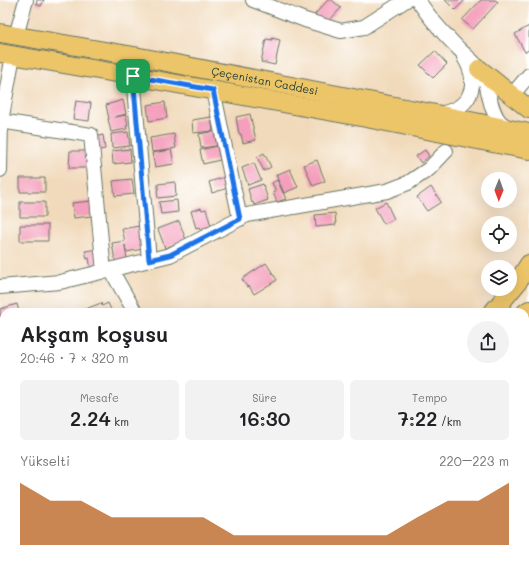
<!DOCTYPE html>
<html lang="tr">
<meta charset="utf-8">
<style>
body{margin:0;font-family:Mali,sans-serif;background:#f2f2f2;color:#202124;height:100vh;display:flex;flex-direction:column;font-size:15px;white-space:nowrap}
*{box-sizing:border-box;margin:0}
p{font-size:13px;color:#757577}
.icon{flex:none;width:22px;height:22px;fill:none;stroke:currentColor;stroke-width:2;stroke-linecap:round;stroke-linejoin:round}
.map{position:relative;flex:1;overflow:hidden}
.details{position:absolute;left:0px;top:308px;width:529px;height:256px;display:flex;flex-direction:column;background:#fff;border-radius:12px 12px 0 0;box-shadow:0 4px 16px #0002}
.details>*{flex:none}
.needle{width:26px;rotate:181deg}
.buttons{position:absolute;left:481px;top:172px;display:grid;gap:8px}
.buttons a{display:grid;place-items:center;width:36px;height:36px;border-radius:50%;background:#fff;box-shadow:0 4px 16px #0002;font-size:20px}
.pin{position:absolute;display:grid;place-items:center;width:34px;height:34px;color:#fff;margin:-17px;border-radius:8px;box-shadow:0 2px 6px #0006}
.round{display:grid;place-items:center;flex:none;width:42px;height:42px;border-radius:21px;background:#f2f2f2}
.summary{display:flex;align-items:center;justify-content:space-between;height:68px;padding:0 20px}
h1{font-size:22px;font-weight:600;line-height:30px}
.metrics{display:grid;grid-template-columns:repeat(3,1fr);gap:6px;height:68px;padding:4px 20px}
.metrics div{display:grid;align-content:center;border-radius:6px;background:#f2f2f2;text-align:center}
.metrics b{font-size:20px;font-weight:600}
.metrics small{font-size:11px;font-weight:400}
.metrics p{font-size:11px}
.chart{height:112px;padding:8px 20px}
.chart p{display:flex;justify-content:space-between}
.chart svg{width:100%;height:72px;margin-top:4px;fill:#b45309;opacity:.7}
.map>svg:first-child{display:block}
.built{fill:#f5cfdb}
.building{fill:#f49fbc}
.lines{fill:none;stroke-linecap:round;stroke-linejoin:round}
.minor-casing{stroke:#687463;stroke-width:16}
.major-casing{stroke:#687463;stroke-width:20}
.minor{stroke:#fff;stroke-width:14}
.major{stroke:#edc569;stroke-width:18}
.route-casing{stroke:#fff;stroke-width:8}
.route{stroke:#1a73e8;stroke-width:5}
.labels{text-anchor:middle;stroke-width:3;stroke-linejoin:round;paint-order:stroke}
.street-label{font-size:11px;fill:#1f3d34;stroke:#fff}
</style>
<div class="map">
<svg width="529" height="564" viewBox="0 0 529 564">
<rect width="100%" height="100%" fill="#fff"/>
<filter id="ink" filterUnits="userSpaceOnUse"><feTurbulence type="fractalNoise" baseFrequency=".025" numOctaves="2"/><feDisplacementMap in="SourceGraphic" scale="8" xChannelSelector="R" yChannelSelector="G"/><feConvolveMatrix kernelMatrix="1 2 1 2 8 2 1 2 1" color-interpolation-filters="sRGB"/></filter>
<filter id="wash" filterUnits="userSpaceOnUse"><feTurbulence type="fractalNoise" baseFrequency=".012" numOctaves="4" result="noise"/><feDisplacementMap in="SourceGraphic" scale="16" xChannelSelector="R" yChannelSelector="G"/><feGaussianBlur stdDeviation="0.9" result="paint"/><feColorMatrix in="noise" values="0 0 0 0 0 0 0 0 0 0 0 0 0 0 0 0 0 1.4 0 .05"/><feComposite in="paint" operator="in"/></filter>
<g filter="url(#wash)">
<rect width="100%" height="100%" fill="#f1dabb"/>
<path class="built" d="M529,331V423L525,419V335Z"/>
<g id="blocks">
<path class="building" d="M37,0H44L41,6L36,4Z
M328,0H332L341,8L326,24L315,14Z
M445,0H465L455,10Z
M481,0H495L498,2L473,29L462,20Z
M529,26V50L525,52L515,34Z
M272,38L280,40L275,65L261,62L266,39L272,40Z
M435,51L447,64L433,78L420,65Z
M123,100L126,114L115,117L126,115L128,126H126L127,129L111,132L108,119H109L106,105Z
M76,101L91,103L89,121L73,119Z
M165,102L167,118L149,121L147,105Z
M250,114L256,140L243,143L241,134H239L236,117Z
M211,117L213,131L193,133L192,120Z
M214,131L217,146L201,148L199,134Z
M128,132L130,146L112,148L111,134Z
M174,134L176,148L171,149L174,164L155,167L152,153L170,150L152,152L150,138Z
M103,135L105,149L96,151L94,137Z
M217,146L220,160L203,164L200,150Z
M130,149L131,162L113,164L112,151Z
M425,150L429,156L421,163L416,156Z
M70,151H86V163L88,164V168H69Z
M264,153L271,167L264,171L257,157Z
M317,160L325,181L313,186L304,165Z
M254,163L261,180L248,185L242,168Z
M290,169L298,187L284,193L276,175Z
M228,176L231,187L212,193L209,182Z
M20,178H45V192H20Z
M132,179L134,194L115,196L113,181Z
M277,180L286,199L277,202L273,192L276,191L272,183Z
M175,182L176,196L158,198L157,190H158V184Z
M263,184L268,200L254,205L253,202L252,203L248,189Z
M431,187L441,202L427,211L417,197Z
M177,200L178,212L161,214L159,202Z
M91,201L92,216L74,218L72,203Z
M20,202H45V217H20Z
M386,202L394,219L384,224L375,208Z
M201,208L202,210L206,209L211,226L200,229L199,227L196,228L191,211Z
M335,213L336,225L316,227L315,215Z
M179,221L186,240L165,248L158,229Z
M20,225H48V241H20Z
M139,226L143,249L126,252L125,245L127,260L115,261L112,243L125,241L122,229Z
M98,249L101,268L91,270L89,258L87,259L85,251Z
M266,263L277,280L254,294L249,286L247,287L242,279Z
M101,303L102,306L108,303L112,312H84L83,310Z
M17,304L19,312H4V325L0,313V309Z
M525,375L529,379V418L525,414Z
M2,403L4,407V418L0,420V404Z
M4,440V452L0,447V443Z
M529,452V473L525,468V455Z
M4,458V476L0,479V461Z
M4,478V490L0,485V480Z
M525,506L529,510V527L525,530Z
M4,524V545L2,546L0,542V526Z
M166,560H176L180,564H166L164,561Z"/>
</g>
</g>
<g filter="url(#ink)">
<use href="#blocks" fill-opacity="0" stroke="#687463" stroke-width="1"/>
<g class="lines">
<g class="minor-casing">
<path id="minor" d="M253,0L305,20L341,31L364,27L406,0
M418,0C429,18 444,34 459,49C466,56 475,62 481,71C490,86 488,108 500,122C503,124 507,127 510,129
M16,36L26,0
M133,76L149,260
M213,90L240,219
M512,95L529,75
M437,114C471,110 481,85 464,57
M0,121L91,135L104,272
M0,170L1,122L13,55
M111,270L135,312
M0,287L60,282L170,255L247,215L387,191L408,183L429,169L446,151
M525,491L529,495
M0,508L4,514
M35,560L38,564
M212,560L214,564"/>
</g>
<g class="major-casing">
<g id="major">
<path id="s1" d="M0,33L140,57L436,114L529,133"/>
<path d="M0,53L133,76L361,117L529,150"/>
<path d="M479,69L529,109"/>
<path d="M493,312L517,283L529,264"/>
<path d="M525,313L529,310"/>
<path d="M71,564L77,560"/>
<path d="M106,564L113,560"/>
</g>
</g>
<use href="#minor" class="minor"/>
<use href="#major" class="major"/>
</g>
</g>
<g class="lines" filter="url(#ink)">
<g class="route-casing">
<path id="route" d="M133,76L213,90L240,219L170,255L149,260Z"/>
</g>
<use href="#route" class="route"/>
</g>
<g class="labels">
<g class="street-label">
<text dy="4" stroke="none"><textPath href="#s1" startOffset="269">Çeçenistan Caddesi</textPath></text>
</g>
</g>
</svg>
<div class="buttons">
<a><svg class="needle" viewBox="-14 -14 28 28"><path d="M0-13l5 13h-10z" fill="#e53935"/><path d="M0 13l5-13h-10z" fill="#757577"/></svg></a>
<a><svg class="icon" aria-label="locate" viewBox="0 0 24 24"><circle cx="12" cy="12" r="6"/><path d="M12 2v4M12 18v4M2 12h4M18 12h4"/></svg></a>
<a><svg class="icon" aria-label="layers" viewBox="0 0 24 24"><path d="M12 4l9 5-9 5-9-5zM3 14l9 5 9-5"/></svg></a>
</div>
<div class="pin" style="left:133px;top:76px;background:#1e9e55"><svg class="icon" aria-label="arrive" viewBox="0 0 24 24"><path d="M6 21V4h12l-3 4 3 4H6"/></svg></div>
<section class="details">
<div class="summary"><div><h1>Akşam koşusu</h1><p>20:46 · 7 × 320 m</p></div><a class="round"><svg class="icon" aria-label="share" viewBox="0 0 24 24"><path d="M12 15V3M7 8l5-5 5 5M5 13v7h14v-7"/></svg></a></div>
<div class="metrics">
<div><p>Mesafe</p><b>2.24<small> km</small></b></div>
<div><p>Süre</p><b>16:30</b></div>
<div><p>Tempo</p><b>7:22<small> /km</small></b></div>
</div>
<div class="chart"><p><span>Yükselti</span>220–223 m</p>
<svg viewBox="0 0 160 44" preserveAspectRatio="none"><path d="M0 44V6L10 17L20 17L30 27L40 27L50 27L60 27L70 38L80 38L90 38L100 38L110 38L120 38L130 27L140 17L150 17L160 6V44z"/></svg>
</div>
</section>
</div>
